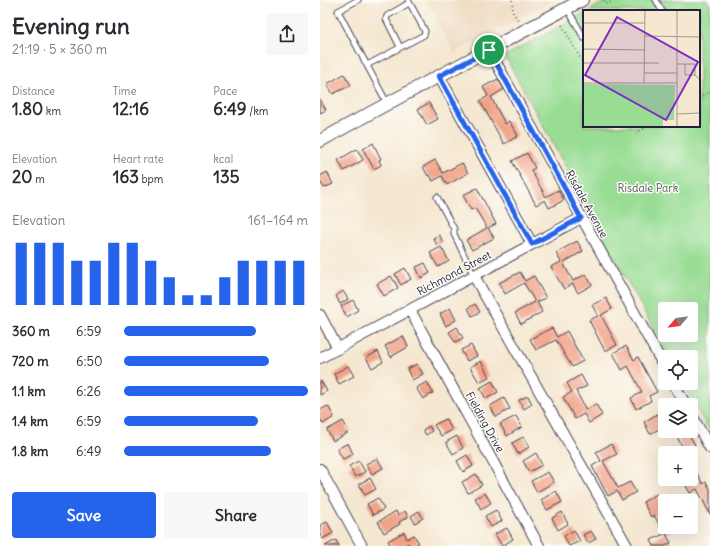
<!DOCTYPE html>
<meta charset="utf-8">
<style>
body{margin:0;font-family:Delius,sans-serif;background:#f7f7f7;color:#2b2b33;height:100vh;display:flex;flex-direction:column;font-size:15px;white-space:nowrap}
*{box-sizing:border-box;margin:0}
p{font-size:13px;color:#7c7c81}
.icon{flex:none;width:22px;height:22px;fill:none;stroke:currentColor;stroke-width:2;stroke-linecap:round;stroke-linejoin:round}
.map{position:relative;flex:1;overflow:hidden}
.panel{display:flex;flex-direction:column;background:#fff;width:320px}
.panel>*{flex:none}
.needle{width:26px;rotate:241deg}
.controls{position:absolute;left:338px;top:302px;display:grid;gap:8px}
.controls a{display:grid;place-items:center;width:40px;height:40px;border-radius:4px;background:#fff;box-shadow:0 4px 16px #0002;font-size:20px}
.pin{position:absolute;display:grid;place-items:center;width:34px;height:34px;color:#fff;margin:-17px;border:2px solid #fff;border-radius:50%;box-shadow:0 1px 4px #0007}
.round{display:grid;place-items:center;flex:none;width:42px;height:42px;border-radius:4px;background:#f7f7f7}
.summary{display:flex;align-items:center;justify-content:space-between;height:68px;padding:0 12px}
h1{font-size:22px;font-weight:800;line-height:30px}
.figures{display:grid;grid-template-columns:repeat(3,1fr);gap:6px;height:68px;padding:4px 12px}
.figures div{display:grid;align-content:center}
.figures b{font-size:17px;font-weight:800}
.figures small{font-size:11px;font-weight:400}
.figures p{font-size:11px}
.chart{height:112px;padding:8px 12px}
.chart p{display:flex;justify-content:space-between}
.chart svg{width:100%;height:72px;margin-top:4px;stroke:#2563eb;stroke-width:6}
.action{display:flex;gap:8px;margin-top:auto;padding:8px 12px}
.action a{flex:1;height:46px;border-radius:4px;background:#2563eb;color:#fff;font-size:16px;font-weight:800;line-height:46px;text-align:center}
.action a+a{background:#f7f7f7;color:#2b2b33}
ul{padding:0 12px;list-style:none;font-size:13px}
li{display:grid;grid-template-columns:64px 48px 1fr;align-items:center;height:30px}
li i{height:10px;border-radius:5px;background:#2563eb}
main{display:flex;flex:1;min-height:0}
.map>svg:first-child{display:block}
.built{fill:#eed7bb}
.green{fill:#99dd94;stroke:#5e8068;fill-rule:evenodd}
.building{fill:#f1a287}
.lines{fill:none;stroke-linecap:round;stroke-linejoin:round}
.service-casing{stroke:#424051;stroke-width:7}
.minor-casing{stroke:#424051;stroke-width:12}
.tertiary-casing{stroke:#424051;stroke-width:14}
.path{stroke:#424051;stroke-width:1.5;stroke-dasharray:1 3;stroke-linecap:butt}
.service{stroke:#fff;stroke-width:5}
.minor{stroke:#fff;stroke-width:10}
.tertiary{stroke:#fff;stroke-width:12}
.route-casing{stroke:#fff;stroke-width:8}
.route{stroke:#2563eb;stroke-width:5}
.labels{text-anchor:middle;stroke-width:3;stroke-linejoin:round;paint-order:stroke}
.park-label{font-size:11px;fill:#465a56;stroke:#fdfcf7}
.street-label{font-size:11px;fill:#22223b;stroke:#fdfcf7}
.inset-road{fill:none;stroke:#a19894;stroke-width:1}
.view{fill:#7b2cbf;fill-opacity:0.15;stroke:#7b2cbf;stroke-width:2}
.inset-edge{fill:none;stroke:#22223b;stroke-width:2}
</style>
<main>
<section class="panel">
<div class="summary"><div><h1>Evening run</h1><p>21:19 · 5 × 360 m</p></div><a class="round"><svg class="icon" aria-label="share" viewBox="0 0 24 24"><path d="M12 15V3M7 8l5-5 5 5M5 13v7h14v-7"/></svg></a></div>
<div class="figures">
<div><p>Distance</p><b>1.80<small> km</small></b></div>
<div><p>Time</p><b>12:16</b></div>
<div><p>Pace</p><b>6:49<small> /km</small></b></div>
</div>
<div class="figures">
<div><p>Elevation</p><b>20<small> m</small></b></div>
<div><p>Heart rate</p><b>163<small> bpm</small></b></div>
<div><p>kcal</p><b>135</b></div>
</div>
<div class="chart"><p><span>Elevation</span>161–164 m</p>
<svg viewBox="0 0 160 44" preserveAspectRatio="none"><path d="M5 44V6M15 44V6M25 44V6M35 44V17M45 44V17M55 44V6M65 44V6M75 44V17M85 44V27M95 44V38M105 44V38M115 44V27M125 44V17M135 44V17M145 44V17M155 44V17"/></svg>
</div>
<ul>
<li><b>360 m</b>6:59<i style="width:72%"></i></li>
<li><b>720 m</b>6:50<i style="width:79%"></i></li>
<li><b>1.1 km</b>6:26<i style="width:100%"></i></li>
<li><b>1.4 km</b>6:59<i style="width:73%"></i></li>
<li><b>1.8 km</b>6:49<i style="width:80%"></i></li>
</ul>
<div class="action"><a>Save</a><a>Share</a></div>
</section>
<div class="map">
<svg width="390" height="546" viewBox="0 0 390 546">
<rect width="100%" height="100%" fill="#fdfcf7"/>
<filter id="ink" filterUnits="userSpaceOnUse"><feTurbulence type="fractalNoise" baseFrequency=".025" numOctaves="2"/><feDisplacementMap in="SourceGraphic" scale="8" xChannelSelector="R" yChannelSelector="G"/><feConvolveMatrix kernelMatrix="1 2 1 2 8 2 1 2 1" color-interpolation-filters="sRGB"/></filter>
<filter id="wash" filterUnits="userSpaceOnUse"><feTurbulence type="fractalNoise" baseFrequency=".012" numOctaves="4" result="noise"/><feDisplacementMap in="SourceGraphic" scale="16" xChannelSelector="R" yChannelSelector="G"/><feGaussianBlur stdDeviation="0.9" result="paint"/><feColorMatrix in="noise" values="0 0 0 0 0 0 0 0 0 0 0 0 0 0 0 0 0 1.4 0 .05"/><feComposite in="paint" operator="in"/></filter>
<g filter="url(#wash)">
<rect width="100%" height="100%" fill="#f5e7d0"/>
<path class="built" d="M106,0H233L134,53Z"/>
<path class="green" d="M288,0H387L390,5V432L363,383H371V357H349L185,56L264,13V126H379V11H268ZM345,309H371V335H345Z"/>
<g id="blocks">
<path class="building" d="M24,74L31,85L13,94L7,84Z
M178,79L184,89L171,97L185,124L189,121L198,136L184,144L160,101L168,96L163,87Z
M0,99L6,110L0,113Z
M109,103L118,119L107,125L98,109Z
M53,143L61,159L59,160L61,165L54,169L43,149Z
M37,149L43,160L24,171L18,160Z
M207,153L215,168L211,170L226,197L238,190L244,200L229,208L225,200L216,205L192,161Z
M115,160L123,173L142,163L148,173L127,185L122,176L113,181L110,175L108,176L103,167Z
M7,172L13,184L4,188L1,183L0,184V176Z
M157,188L176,224L168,228L174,238L152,250L146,240L167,228L155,208L151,210L143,195Z
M119,235L123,242L117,245L113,238Z
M257,241L263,251L243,263L253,281L266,274L272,285L258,293L253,284L244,289L231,267L241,262L236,253Z
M121,247L129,261L118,267L110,253Z
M105,263L110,273L101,278L96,267Z
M85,268L91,279L81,285L75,274Z
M200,272L205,281L214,276L226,298L217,302L222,312L201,324L195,313L215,302L204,283L185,294L179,283Z
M71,276L78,288L64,296L57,284Z
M23,291L28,299L20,304L16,296Z
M286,298L292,309L281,315L297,345L285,351L269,320L278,316L272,305Z
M33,300L38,310L27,317L21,306Z
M155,304L160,312L152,316L148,308Z
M130,308L136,320L126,326L120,314Z
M137,327L143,338L135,342L129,332Z
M232,328L237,337L247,331L263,361L252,367L236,340L216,350L210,339Z
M83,336L88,347L71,357L65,346Z
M151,345L157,356L147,361L141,350Z
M306,346L314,360L318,357L337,392L329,396L331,401L316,409L311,398L322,392L308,366L302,370L293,353Z
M58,351L63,362L52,368L46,358Z
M161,361L169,377L159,382L150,367Z
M97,364L103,374L92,380L87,369Z
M28,366L34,376L19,384L14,374Z
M261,375L267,386L256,391L266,410L276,404L282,415L269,423L264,414L255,419L243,397L252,392L247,383Z
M1,381L7,391L0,395V382Z
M172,381L178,392L166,399L160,388Z
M107,382L113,393L103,399L96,388Z
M208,396L212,404L204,409L199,400Z
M184,398L190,409L176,417L170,406Z
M8,406L14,417L3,424L0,418V410Z
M344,410L345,426L330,434L324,422Z
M196,416L202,427L187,436L180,424Z
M126,419L132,430L121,436L114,425Z
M23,421L29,432L13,441L7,430Z
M109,426L112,431L106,435L103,430Z
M354,431H367L375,445L367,449L368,453H358L364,450Z
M137,436L143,448L133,454L126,442Z
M203,437L209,447L198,454L192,443Z
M28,443L33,454L23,459L17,449Z
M291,444L297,454L283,461L298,488L310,482L316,492L302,500L297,491L288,496L272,466L281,461L276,452Z
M216,453L222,465L209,472L203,461Z
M147,455L153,466L143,472L137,461Z
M57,458L63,468L52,474L46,464Z
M39,461L45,472L35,477L29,466Z
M375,470L383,484L386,482L390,489V514L377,489L370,493L362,479H371V473Z
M228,472L234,482L217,492L211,481Z
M156,474L162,485L148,493L142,482Z
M50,478L56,489L45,495L39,484Z
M236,491L242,502L227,510L221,500Z
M165,493L171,503L161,509L155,498Z
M337,494L345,510V527H354L355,529L346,534L351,543L345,546H334L331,540L344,534L334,515L331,517L323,502Z
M58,498L64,509L53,515L47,504Z
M176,510L182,521L171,527L165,516Z
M76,511L78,515L85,511L88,517L79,522L80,524L64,533L58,522Z
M99,511L103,518L95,523L91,516Z
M242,512L248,524L238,530L232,518Z
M7,522L13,533L2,539L0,535V525Z
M187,528L193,539L182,546L175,534Z
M254,530L260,541L249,546L244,536Z
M271,531L276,539L268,543L263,535Z
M84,532L87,539L94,535L99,543L93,546H90L88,543L83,546H71L68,541Z
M16,540L19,546H5Z"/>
</g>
</g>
<g filter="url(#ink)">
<use href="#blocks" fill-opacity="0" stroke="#424051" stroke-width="1"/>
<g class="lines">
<g class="service-casing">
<path id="service" d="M38,0L18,11L67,103
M336,0L342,11
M247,8L264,38
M80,47L66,19L67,16L89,3
M47,65L104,35L105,31L88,0
M117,197L134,229V234L154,276"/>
</g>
<g class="minor-casing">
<path id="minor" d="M169,50L345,368
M119,76L212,244
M154,276L307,546
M90,310L219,546
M0,315L18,349
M0,358L261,218
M353,383L366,405
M371,414L390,448
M0,469L42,546"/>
</g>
<g class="tertiary-casing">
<path id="tertiary" d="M0,141C86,92 175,47 262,0"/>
</g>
<path class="path" d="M192,0L193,13L198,20
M284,0L287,4L295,0
M242,25L264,65
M379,98L390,92
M316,133L328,126"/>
<use href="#service" class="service"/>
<use href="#minor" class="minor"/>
<use href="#tertiary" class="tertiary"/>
</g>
</g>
<g class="lines" filter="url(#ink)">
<g class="route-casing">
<path id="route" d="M169,50L261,218L212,244L119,76Z"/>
</g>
<use href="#route" class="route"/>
</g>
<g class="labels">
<g class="park-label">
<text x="328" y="192">Risdale Park</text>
</g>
<g class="street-label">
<text transform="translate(267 204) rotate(61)" y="4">Risdale Avenue</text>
<text transform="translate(134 273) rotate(-28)" y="4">Richmond Street</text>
<text transform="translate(165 422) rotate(61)" y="4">Fielding Drive</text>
</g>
</g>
<g transform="translate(263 10)">
<rect width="117" height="117" fill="#f5e7d0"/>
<path d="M0,74L92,75L91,110H80V117L0,116Z" fill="#99dd94"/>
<path class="inset-road" d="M0,13H62M62,26L117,27M0,39L62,40M0,53H76M94,54H112V65L117,70M102,54V65H112M61,63H94M0,73H94M61,73L62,0M94,104L117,103M94,117V0"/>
<path class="view" d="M34,7L115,52L83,110L2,65Z"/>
<rect width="117" height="117" class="inset-edge"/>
</g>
</svg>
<div class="controls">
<a><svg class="needle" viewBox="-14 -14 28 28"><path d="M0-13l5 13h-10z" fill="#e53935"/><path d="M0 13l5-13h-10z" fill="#7c7c81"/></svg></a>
<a><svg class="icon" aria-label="locate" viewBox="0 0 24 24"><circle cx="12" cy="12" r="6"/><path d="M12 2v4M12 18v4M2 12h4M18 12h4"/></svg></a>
<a><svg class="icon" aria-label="layers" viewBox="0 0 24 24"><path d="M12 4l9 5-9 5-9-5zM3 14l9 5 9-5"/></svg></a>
<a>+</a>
<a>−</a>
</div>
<div class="pin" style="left:169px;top:50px;background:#1e9e55"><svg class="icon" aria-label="arrive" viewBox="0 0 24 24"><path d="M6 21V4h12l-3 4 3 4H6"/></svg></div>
</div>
</main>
